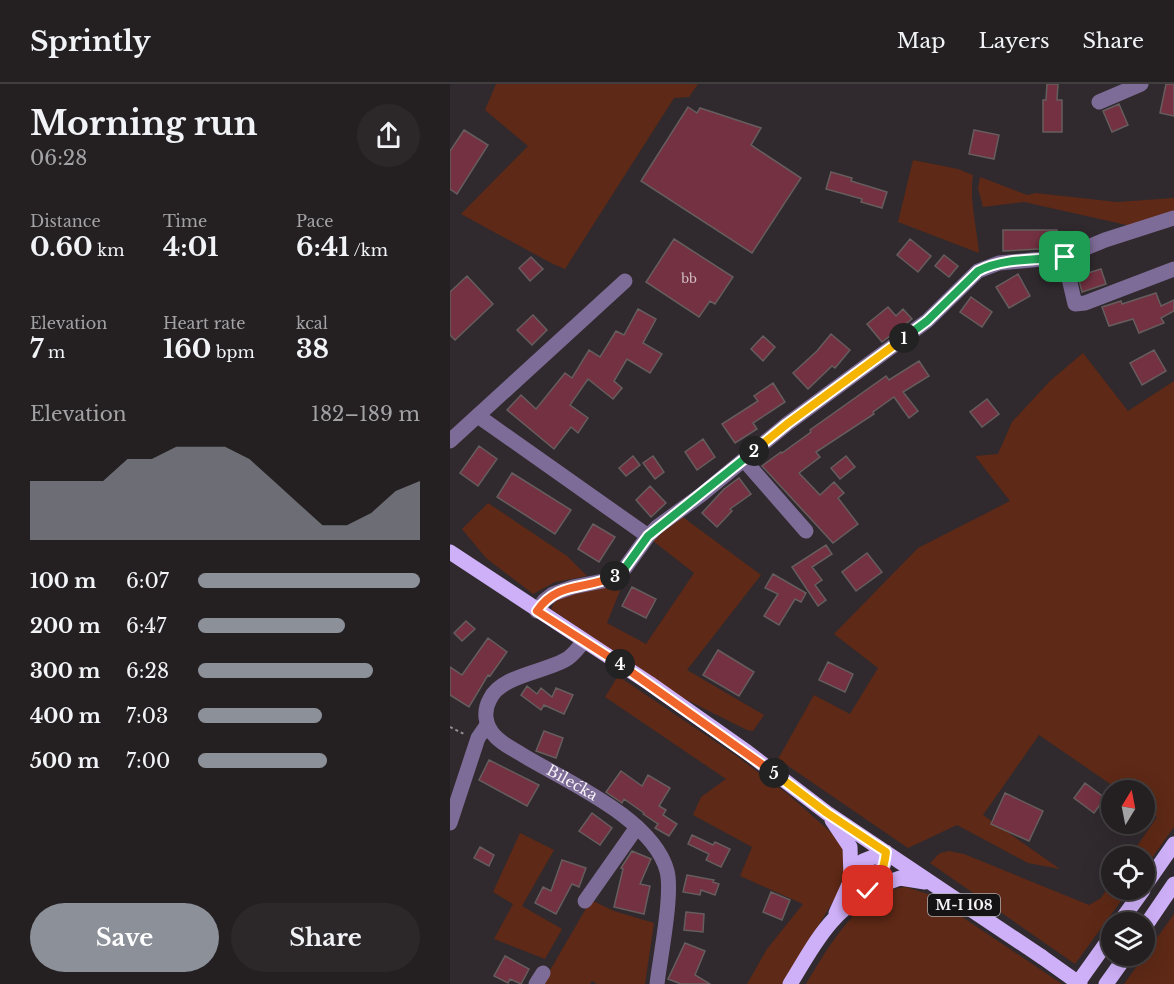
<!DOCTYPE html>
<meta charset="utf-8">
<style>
body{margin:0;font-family:"Libre Baskerville",serif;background:#2c282a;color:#f1f3f6;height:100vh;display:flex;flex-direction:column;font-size:22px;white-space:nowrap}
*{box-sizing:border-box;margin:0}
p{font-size:20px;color:#a3a3a5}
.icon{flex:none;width:33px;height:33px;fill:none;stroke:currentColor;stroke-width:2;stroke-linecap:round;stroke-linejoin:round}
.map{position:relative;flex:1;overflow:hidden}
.sheet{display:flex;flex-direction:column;background:#242022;width:450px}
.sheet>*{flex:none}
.needle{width:39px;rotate:10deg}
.buttons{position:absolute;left:651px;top:696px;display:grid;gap:12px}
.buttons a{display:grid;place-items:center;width:54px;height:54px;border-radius:50%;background:#242022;box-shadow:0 6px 24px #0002,0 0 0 2px #413e40;font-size:30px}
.pin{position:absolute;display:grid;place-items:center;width:51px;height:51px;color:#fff;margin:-26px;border-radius:12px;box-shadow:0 3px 9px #0006}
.km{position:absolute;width:30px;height:30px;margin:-15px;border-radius:50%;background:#222;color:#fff;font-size:16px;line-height:30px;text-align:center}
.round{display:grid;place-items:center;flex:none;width:63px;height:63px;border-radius:32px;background:#2c282a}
.summary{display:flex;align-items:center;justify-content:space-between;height:102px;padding:0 30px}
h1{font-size:33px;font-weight:700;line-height:45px}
.metrics{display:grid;grid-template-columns:repeat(3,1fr);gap:9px;height:102px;padding:6px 30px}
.metrics div{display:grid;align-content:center}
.metrics b{font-size:26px;font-weight:700}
.metrics small{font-size:16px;font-weight:400}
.metrics p{font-size:16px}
.chart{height:168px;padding:12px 30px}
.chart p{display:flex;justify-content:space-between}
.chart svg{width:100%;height:108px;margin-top:6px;fill:#8c9099;opacity:.7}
.action{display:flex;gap:12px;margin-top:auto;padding:12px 30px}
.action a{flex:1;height:69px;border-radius:36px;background:#8c9099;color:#fff;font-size:24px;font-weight:700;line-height:69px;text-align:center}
.action a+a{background:#2c282a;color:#f1f3f6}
ul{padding:0 30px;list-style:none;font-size:20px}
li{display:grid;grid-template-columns:96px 72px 1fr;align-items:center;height:45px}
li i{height:15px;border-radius:8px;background:#8c9099}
header{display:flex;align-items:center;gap:36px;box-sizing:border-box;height:84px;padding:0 30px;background:#242022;border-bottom:2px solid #413e40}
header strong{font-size:28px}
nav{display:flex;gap:33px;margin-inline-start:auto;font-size:21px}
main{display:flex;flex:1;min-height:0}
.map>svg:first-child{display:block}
.green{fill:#5e2916}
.building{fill:#733141;stroke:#665d5e;stroke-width:1.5}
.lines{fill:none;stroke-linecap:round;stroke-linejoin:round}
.path{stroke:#928d90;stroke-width:2;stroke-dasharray:3 3;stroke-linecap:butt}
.minor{stroke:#7e6c98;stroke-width:15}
.major{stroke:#ceb0f8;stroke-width:15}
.major-bridge{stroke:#ceb0f8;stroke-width:15}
.split-1-casing{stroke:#fff;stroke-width:12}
.split-2-casing{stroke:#fff;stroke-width:12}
.split-3-casing{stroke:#fff;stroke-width:12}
.split-4-casing{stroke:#fff;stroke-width:12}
.split-5-casing{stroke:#fff;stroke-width:12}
.split-6-casing{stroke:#fff;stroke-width:12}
.split-1{stroke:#22a559;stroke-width:8}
.split-2{stroke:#f5b400;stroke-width:8}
.split-3{stroke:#22a559;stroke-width:8}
.split-4{stroke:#f0652b;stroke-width:8}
.split-5{stroke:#f0652b;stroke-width:8}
.split-6{stroke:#f5b400;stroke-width:8}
.labels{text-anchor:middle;stroke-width:6;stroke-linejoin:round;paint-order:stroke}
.number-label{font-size:12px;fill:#d4c1c7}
.shield{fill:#161315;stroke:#b2aeb1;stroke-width:1.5}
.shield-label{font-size:14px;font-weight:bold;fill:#f5f1f4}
.street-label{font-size:15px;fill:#f5f1f4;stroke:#161315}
</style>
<header>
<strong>Sprintly</strong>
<nav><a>Map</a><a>Layers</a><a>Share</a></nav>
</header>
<main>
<section class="sheet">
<div class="summary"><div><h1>Morning run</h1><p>06:28</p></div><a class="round"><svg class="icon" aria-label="share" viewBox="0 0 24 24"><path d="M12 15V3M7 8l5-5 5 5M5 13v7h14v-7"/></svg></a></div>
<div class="metrics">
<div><p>Distance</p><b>0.60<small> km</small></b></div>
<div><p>Time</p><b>4:01</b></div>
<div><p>Pace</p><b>6:41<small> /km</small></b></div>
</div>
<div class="metrics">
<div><p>Elevation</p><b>7<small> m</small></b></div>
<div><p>Heart rate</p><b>160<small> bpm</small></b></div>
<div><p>kcal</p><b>38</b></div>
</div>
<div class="chart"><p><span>Elevation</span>182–189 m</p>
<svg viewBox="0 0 160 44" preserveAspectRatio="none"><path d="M0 44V20L10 20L20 20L30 20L40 11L50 11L60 6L70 6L80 6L90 11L100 20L110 29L120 38L130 38L140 33L150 24L160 20V44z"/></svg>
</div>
<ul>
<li><b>100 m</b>6:07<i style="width:100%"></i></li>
<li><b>200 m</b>6:47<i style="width:66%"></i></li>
<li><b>300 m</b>6:28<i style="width:79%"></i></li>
<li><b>400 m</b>7:03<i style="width:56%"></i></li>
<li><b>500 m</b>7:00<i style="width:58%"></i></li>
</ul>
<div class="action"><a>Save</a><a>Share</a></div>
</section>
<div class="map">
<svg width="724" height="900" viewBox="0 0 724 900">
<rect width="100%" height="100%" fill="#302a2e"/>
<path class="green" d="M46,0H248L239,13L224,14L115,185L103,180L11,130L78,62L35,26Z
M463,76L508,85L523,91C519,116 527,144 529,169L448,138Z
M530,93L577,111L586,109L667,118L724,114V128L681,142L574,118L533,123L528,104Z
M633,269L678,327L724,297V743L695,784L694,772H680L707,733L695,724L694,706H669L589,651L533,731L610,785L578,779L507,741L458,764L328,675L364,611L400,630L428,584L384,550L468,464L560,417L525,372L548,370L562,338L600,297Z
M38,419L117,472L137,492L105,498L83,510L36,474L12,445Z
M230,431L311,491L237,586L314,631L303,647L297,646L231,613L101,525L106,514L173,499L157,539L196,560L244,489L203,457Z
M168,592L285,671L339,711L386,753L392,761L396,774L393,801L333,900H297L317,865L353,820L290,792L302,763L243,731L251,713L276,695L155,613Z
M70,749L104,766L72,822L112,845L95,875L44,855L63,820L43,808Z
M499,767L514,770L639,821L651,814L661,799L662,806H679L625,880L480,779L490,769Z
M456,803L478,810L612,900H356C378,864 409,807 456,803Z
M141,816L164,827L204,839L195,900H147L142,897L140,900H92Z
M724,830V900H674Z"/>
<path class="building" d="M597,0H608L607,16H612V48H593V16H596Z
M716,0H724V32L710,29Z
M669,20L678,41L662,48L653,27Z
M238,23L247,29L250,24L311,44L301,61L351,94L302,169L191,97Z
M14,46L38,61L7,110L0,105V67Z
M524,46L549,51L544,75L519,70Z
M381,88L402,94L401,97L437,108L432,124L411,118L412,115L376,105Z
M553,146H607L608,164L553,167Z
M224,155L283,193L265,220L260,217L249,233L196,198Z
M460,155L481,172L468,188L447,171Z
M494,171L508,182L499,193L485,182Z
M81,173L93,185L80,197L69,184Z
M651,185L656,200L632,208L628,192Z
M568,190L580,212L559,224L546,203Z
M17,192L43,220L5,256L0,251V208Z
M706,209L711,222L724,216V227L711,234L714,239L689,249L683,235L659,242L652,223L671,217L672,220Z
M521,213L542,228L532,243L510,228Z
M438,223L446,232L453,225L462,235L432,258L417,240Z
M188,225L206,235L193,259L212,270L200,289L177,275L164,297L172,304L163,315L138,295L120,321L138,334L128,349L121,343L104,365L57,326L71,311L86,325L115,289L122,294L139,266L150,273L166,247L174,251Z
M83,231L97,246L82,261L67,246Z
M381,250L400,266L385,284L382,282L358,305L343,289L367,267Z
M313,252L325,263L313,277L301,265Z
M704,266L716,287L692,301L680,279Z
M469,277L479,292L453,308L468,327L459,334L444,313L423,328L424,330L366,368L370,373L349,389L370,411L384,398L394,409L388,414L408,440L383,459L312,382L331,368L332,369L361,348L360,346L436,292L439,296Z
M323,299L335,318L303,339L307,345L285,359L272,340L308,317L304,312Z
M537,315L549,330L532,343L520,328Z
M253,355L265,373L247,386L235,368Z
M29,362L47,375L28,402L10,389Z
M183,372L190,381L176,392L169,384Z
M203,372L214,388L205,395L193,379Z
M396,372L405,383L390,395L381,384Z
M62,389L121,426L105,450L47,413Z
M289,394L301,410L280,425L282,427L267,443L252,429L274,405Z
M200,402L216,419L201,433L186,416Z
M143,440L165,453L149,478L128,465Z
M376,461L382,470L362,483L372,496L365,501L376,516L368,522L342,483Z
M417,469L432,488L406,507L392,488Z
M323,490L356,509L351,518L345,515L329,541L314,532L328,510L315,504Z
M182,503L206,515L196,534L172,522Z
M16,537L25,545L12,557L4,549Z
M38,554L57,568L40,592L38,591L19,623L0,611V583L12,591Z
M268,566L304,588L289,612L253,591Z
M378,578L403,590L395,608L369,596Z
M77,602L87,610L91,604L102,613L106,604L123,611L114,630L94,621L91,626L71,611Z
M94,647L113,654L106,674L86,667Z
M39,676L89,701L77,722L29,696Z
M171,687L192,702L198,691L220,704L209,722L216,726L213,731L227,740L219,752L205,744L208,740L193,730L194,729L174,715L172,719L156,708Z
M635,699L655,714L644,729L624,714Z
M555,709L593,727L579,757L541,740Z
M142,729L162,744L150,761L129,747Z
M242,751L263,761L265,758L280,765L271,783L256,776L259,770L238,760Z
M30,763L44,771L39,782L24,774Z
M182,767L201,775L190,800L200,802L194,830L164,823L173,785L171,784Z
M112,776L136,784L129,803L122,800L106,830L85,819L93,803L101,807Z
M237,791L264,796L263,798L269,800L265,811L251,806L250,811L233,808Z
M321,808L340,816L332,836L313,828Z
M236,828L254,830L253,848L234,846Z
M235,859L255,867L245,891L260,900H231L218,895Z
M55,872L79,885L71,900L60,895L58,899L44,892Z"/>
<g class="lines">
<path class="path" d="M0,643L16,651"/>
<g class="minor">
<path d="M649,18L691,0"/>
<path d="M614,173L625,220L635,219L724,185"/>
<path d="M28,332L198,452"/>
<path d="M0,357L175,197"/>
<path d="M294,376L356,447"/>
<path d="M87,527L94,517L103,510L123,503L153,497L172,488L198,452L207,443L251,411L337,340L477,237L528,187L549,179L614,173L655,156L724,134"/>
<path id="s1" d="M134,557C128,564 123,572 115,576C94,588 50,592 40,615C33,627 35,642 45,652C52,660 63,665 71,670C115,697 203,734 217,787C223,810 210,874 207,900"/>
<path d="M0,739L28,654L37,641"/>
<path d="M135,817L187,743"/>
<path d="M86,900L93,889"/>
</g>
<path class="major" d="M0,468L199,599L297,668L377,729L592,873
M382,736L400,763L401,794
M694,803L724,760
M423,804L450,794L475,798
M386,829L401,796L413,777L436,768
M670,838L693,806
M694,844L724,800
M340,900C354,878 366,854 384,835C408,809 431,808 436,768
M627,900L662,851
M656,900L676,872"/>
<path class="major-bridge" d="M592,873L630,900"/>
</g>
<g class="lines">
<g class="split-1-casing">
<path id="split-1" d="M454,254L477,237L528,187C553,174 586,176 615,173"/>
</g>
<g class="split-2-casing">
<path id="split-2" d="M304,367L337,340L454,254"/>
</g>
<g class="split-3-casing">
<path id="split-3" d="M165,492L172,488L198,452L304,367"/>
</g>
<g class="split-4-casing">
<path id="split-4" d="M165,492C137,506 107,497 87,527L170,580"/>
</g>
<g class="split-5-casing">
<path id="split-5" d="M170,580L324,689"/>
</g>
<g class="split-6-casing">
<path id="split-6" d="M324,689L377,729L436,768C434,785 430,795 418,807"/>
</g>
<use href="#split-1" class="split-1"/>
<use href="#split-2" class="split-2"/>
<use href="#split-3" class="split-3"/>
<use href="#split-4" class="split-4"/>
<use href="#split-5" class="split-5"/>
<use href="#split-6" class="split-6"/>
</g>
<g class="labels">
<g class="number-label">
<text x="239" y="199">bb</text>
</g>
<rect class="shield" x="478" y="810" width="72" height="22" rx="4.5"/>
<g class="shield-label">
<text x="514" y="826">M-I 108</text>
</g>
<g class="street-label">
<text dy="5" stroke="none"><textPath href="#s1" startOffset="244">Bilećka</textPath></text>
</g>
</g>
</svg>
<div class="buttons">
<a><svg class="needle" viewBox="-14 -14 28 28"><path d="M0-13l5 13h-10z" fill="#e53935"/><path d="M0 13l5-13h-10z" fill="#a3a3a5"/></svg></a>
<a><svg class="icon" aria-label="locate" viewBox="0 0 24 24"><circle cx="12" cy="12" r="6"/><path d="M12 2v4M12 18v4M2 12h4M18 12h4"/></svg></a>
<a><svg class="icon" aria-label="layers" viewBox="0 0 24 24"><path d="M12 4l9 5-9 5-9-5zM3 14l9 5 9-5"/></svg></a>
</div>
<div class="pin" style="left:615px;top:173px;background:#1e9e55"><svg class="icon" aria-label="arrive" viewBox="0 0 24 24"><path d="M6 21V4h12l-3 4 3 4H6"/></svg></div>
<div class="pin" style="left:418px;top:807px;background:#d93025"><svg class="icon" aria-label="check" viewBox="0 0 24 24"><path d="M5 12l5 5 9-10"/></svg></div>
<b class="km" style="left:454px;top:254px">1</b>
<b class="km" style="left:304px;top:367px">2</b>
<b class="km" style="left:165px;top:492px">3</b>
<b class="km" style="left:170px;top:580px">4</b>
<b class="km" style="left:324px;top:689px">5</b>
</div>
</main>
